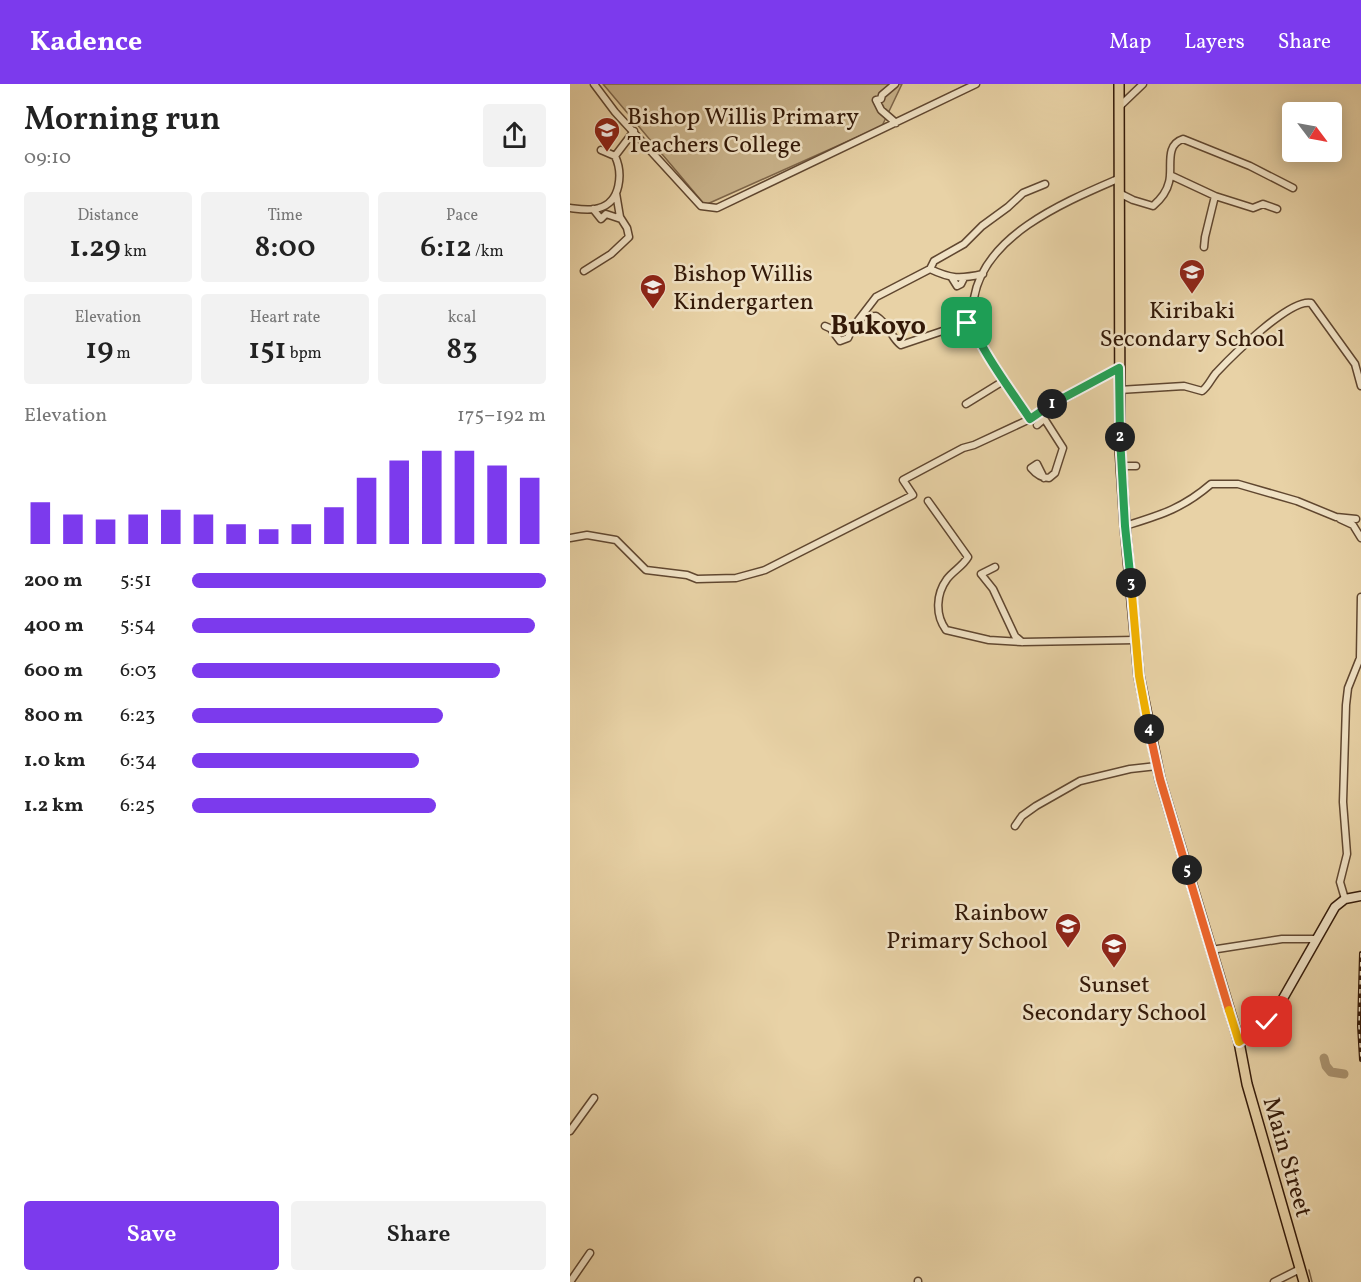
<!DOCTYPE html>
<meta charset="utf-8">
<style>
body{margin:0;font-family:Vollkorn,serif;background:#f2f2f2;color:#222;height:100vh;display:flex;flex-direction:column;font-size:22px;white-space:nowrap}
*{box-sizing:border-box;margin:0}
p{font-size:20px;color:#767676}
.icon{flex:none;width:33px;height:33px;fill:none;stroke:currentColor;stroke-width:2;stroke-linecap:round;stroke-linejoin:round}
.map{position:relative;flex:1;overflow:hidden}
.details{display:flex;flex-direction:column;background:#fff;width:570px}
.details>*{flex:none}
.needle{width:39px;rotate:122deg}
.buttons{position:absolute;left:712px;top:18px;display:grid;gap:12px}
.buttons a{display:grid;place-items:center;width:60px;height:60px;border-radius:6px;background:#fff;box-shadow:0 3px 15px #0003;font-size:30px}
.pin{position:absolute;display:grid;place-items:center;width:51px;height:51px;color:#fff;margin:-26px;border-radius:12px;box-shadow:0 3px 9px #0006}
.km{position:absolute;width:30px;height:30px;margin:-15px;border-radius:50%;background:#222;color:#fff;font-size:16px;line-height:30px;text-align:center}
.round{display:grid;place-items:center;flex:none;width:63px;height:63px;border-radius:6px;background:#f2f2f2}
.summary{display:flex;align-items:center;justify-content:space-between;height:102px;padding:0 24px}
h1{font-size:33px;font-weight:600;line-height:45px}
.stats{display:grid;grid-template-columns:repeat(3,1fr);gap:9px;height:102px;padding:6px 24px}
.stats div{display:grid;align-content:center;border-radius:6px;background:#f2f2f2;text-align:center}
.stats b{font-size:30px;font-weight:600}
.stats small{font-size:16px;font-weight:400}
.stats p{font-size:16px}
.chart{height:168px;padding:12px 24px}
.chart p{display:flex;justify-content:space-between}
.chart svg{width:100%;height:108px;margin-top:6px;stroke:#7c3aed;stroke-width:6}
.button{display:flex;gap:12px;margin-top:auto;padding:12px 24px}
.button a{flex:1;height:69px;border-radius:6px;background:#7c3aed;color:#fff;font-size:24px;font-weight:600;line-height:69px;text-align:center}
.button a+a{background:#f2f2f2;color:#222}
ul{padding:0 24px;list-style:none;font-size:20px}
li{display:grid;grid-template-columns:96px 72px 1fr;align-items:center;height:45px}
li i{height:15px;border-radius:8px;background:#7c3aed}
header{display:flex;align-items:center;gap:36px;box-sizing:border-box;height:84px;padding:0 30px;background:#7c3aed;color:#fff}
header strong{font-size:28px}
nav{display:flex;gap:33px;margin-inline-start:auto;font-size:21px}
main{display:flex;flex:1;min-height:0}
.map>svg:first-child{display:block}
.green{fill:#c9b38b;stroke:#7e664a;stroke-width:1.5}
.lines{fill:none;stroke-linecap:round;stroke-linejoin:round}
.stream{stroke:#7a6246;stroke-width:1.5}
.river{stroke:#aa9370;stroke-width:9}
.street-casing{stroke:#604730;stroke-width:9}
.secondary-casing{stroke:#331908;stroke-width:11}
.primary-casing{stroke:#331908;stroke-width:12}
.street{stroke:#f0e2c5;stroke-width:6}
.secondary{stroke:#f0e2c5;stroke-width:8}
.primary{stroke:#e8d2a6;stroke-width:9}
.rail-casing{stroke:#331908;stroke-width:4}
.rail{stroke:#f0e2c5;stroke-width:1.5;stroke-dasharray:4.5;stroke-linecap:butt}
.split-1-casing{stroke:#fff;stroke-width:12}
.split-2-casing{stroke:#fff;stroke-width:12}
.split-3-casing{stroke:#fff;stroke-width:12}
.split-4-casing{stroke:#fff;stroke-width:12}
.split-5-casing{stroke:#fff;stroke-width:12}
.split-6-casing{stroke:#fff;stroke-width:12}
.split-7-casing{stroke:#fff;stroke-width:12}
.split-1{stroke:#22a559;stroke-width:8}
.split-2{stroke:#22a559;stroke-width:8}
.split-3{stroke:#22a559;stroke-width:8}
.split-4{stroke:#f5b400;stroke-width:8}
.split-5{stroke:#f0652b;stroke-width:8}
.split-6{stroke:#f0652b;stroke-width:8}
.split-7{stroke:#f5b400;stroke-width:8}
.labels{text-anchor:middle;stroke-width:5;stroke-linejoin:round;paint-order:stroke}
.poi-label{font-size:24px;fill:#331908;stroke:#f0e2c5;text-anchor:start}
.street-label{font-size:24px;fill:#331908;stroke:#f0e2c5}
.quarter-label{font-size:27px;font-weight:bold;fill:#331908;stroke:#f0e2c5}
</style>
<header>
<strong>Kadence</strong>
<nav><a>Map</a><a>Layers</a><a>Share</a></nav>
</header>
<main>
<section class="details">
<div class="summary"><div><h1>Morning run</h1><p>09:10</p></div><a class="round"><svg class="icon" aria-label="share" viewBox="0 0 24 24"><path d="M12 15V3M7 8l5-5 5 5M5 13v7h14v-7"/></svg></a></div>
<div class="stats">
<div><p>Distance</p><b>1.29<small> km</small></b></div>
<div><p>Time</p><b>8:00</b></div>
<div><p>Pace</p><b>6:12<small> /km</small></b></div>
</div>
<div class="stats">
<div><p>Elevation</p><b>19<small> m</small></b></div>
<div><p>Heart rate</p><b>151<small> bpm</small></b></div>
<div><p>kcal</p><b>83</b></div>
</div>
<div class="chart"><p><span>Elevation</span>175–192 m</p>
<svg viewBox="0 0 160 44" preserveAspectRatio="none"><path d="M5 44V27M15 44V32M25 44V34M35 44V32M45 44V30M55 44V32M65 44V36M75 44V38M85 44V36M95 44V29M105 44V17M115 44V10M125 44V6M135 44V6M145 44V12M155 44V17"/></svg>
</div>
<ul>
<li><b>200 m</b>5:51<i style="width:100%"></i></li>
<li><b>400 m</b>5:54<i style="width:97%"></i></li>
<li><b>600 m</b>6:03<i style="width:87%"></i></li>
<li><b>800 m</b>6:23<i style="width:71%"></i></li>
<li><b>1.0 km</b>6:34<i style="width:64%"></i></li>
<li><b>1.2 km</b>6:25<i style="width:69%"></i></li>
</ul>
<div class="button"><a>Save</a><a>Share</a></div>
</section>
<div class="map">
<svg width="791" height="1198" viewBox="0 0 791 1198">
<rect width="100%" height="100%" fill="#e8d2a6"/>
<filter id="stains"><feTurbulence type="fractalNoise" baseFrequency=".00333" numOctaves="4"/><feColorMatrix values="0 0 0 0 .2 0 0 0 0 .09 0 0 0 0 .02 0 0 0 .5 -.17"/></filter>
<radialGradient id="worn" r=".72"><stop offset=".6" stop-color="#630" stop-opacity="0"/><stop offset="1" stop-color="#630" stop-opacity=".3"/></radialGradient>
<path class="green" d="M33,0H332L312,42L135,121Z"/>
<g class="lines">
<path class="stream" d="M739,1186L742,1198"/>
<path class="river" d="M754,974L756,982L761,988L774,990"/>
<g class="street-casing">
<path id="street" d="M24,0L45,28L131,122L147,124L406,0
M325,0L312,11L311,15L306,16L311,26L326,39
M550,22L573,0
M31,66L45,72
M600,91L645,112L635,153L634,163
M549,109L563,116L583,122C590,116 597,107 599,98C603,84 594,61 613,55L680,82L723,104
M645,112L683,124L693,120L707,125
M0,124C9,125 20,127 29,124C51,118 53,89 45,72L64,47
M23,125L31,135L36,130L51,135
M360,185C381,195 390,195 413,190
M14,187L41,170L59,153L57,144L50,133L46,109
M382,194L387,202L391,200L394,194
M292,233L306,232C320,241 321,254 331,261L402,237
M255,242L264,246H276L283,243L306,213L360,185L364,177L394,160L412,142L438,123L453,109L475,100
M261,245L270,257L278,254L283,243
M549,306L614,302L632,307C638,303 641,295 646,289C661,273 720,214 741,219L785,280L791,302
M396,320L435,296
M470,328L493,364L485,389L479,394C471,394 466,390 461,384L467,380L474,394
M460,335C448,317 436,299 425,281C417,270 408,258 404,246C400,236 403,224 404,214C415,150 497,117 550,94
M467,341L474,335
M551,382H566
M358,417L398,473C393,482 383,487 377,495C366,510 365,531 376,546L419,556L452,558L566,556
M770,435L783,441L791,454
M555,442C590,431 612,425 641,400H668L727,417L766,433L786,435
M0,454L17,451L46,456L76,486L117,491L127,495L166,494L195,486L343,411L333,396L393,364L404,361L460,335L549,283
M425,483L411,490L423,505L445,552L452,558
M445,742L452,732L466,722L510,697L560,685L587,682
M775,815L770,798L777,770L773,718L776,621L778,604L790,574L791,513
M641,866L712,855H747
M0,1047L24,1014
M348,1197V1198
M0,1198L20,1169
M704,1198L730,1185"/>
</g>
<g class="secondary-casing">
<path id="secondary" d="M669,958L697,938L707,925L765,823L775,815L791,812"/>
</g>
<g class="primary-casing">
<path id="primary" d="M549,0L550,364L555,442L569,592L590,695L669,958L677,1000L734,1198"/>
</g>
<use href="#street" class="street"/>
<use href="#secondary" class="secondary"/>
<use href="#primary" class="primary"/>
<g class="rail-casing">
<path id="rail" d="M791,869L789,942L791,976"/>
</g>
<use href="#rail" class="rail"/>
</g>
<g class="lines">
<g class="split-1-casing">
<path id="split-1" d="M397,239L402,237C404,257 447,315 460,335L482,320"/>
</g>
<g class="split-2-casing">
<path id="split-2" d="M482,320L549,284L550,353"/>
</g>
<g class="split-3-casing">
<path id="split-3" d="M550,353L555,442L561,499"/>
</g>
<g class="split-4-casing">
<path id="split-4" d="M561,499L569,592L579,645"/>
</g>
<g class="split-5-casing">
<path id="split-5" d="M579,645L590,695L617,786"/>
</g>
<g class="split-6-casing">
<path id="split-6" d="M617,786L659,926"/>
</g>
<g class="split-7-casing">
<path id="split-7" d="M659,926L669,958L697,938"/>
</g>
<use href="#split-1" class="split-1"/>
<use href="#split-2" class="split-2"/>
<use href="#split-3" class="split-3"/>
<use href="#split-4" class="split-4"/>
<use href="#split-5" class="split-5"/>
<use href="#split-6" class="split-6"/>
<use href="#split-7" class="split-7"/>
</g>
<defs>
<g id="school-pin" transform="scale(1.35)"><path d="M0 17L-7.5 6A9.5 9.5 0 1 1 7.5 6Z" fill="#8f2418" stroke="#f0e2c5"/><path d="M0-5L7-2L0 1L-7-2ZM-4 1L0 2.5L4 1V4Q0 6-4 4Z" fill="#fff"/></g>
</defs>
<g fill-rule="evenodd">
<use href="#school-pin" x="37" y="46"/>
<use href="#school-pin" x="622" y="188"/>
<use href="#school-pin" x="83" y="203"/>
<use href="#school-pin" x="498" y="842"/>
<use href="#school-pin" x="544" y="862"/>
</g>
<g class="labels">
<g class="poi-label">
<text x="57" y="40">Bishop Willis Primary<tspan x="57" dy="28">Teachers College</tspan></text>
<text x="103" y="197">Bishop Willis<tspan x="103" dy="28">Kindergarten</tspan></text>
<text x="622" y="234" text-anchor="middle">Kiribaki<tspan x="622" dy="28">Secondary School</tspan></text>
<text x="478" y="836" text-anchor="end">Rainbow<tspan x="478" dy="28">Primary School</tspan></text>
<text x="544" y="908" text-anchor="middle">Sunset<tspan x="544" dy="28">Secondary School</tspan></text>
</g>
<g class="street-label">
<text transform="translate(718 1073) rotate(74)" y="8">Main Street</text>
</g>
<g class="quarter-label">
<text x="308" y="250">Bukoyo</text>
</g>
</g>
<rect width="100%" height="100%" filter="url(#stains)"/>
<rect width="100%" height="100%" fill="url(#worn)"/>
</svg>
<div class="buttons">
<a><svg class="needle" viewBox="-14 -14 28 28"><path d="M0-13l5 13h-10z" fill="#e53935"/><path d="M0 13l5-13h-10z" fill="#767676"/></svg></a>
</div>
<div class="pin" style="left:397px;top:239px;background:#1e9e55"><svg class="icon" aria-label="arrive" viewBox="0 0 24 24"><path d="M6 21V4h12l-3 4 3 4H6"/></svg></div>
<div class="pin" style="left:697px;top:938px;background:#d93025"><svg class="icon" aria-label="check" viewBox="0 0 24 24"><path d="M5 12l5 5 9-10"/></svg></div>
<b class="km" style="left:482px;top:320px">1</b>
<b class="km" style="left:550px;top:353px">2</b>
<b class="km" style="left:561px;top:499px">3</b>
<b class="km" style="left:579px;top:645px">4</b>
<b class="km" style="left:617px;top:786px">5</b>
</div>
</main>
